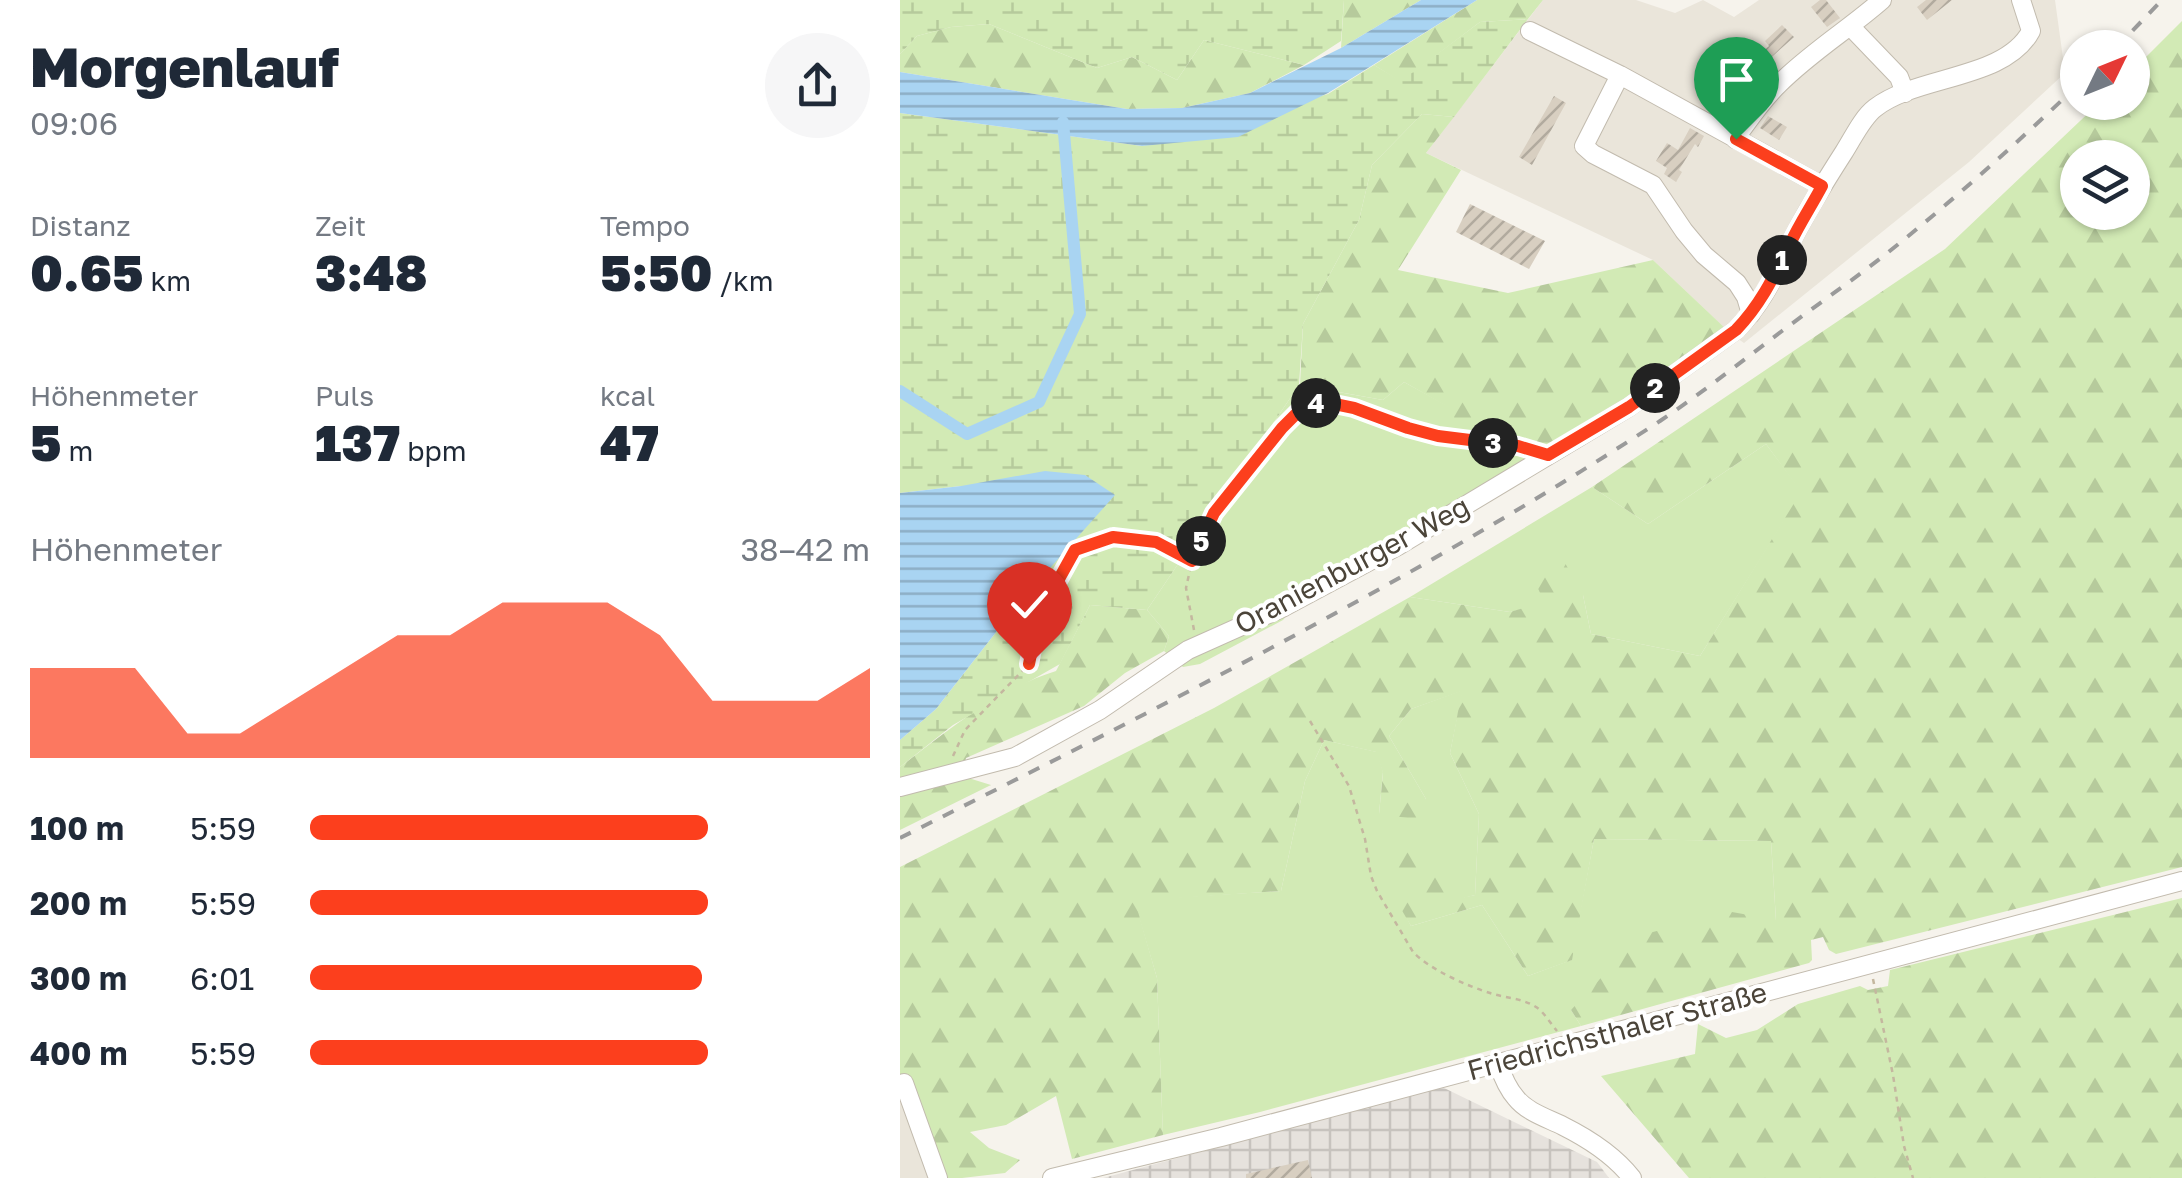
<!DOCTYPE html>
<html lang="de">
<meta charset="utf-8">
<style>
body{margin:0;font-family:"Golos Text",sans-serif;background:#f6f6f7;color:#1f2937;height:100vh;display:flex;flex-direction:column;font-size:38px;white-space:nowrap}
*{box-sizing:border-box;margin:0}
p{font-size:32px;color:#747a83}
.icon{flex:none;width:55px;height:55px;fill:none;stroke:currentColor;stroke-width:2;stroke-linecap:round;stroke-linejoin:round}
.map{position:relative;flex:1;overflow:hidden}
.panel{display:flex;flex-direction:column;background:#fff;width:900px}
.panel>*{flex:none}
.needle{width:65px;rotate:47deg}
.tools{position:absolute;left:1160px;top:30px;display:grid;gap:20px}
.tools a{display:grid;place-items:center;width:90px;height:90px;border-radius:50%;background:#fff;box-shadow:0 2px 8px #0004;font-size:50px}
.pin{position:absolute;display:grid;place-items:center;width:85px;height:85px;color:#fff;margin:-102px -42px;border-radius:50% 50% 50% 0;rotate:-45deg;box-shadow:0 0 10px #0007}
.pin .icon{rotate:45deg}
.km{position:absolute;width:50px;height:50px;margin:-25px;border-radius:50%;background:#222;color:#fff;font-size:28px;line-height:50px;text-align:center}
.round{display:grid;place-items:center;flex:none;width:105px;height:105px;border-radius:52px;background:#f6f6f7}
.head{display:flex;align-items:center;justify-content:space-between;height:170px;padding:0 30px}
h1{font-size:55px;font-weight:800;line-height:75px}
.figures{display:grid;grid-template-columns:repeat(3,1fr);gap:15px;height:170px;padding:10px 30px}
.figures div{display:grid;align-content:center}
.figures b{font-size:50px;font-weight:800}
.figures small{font-size:28px;font-weight:400}
.figures p{font-size:28px}
.chart{height:280px;padding:20px 30px}
.chart p{display:flex;justify-content:space-between}
.chart svg{width:100%;height:180px;margin-top:10px;fill:#fc3f1d;opacity:.7}
ul{padding:0 30px;list-style:none;font-size:32px}
li{display:grid;grid-template-columns:160px 120px 1fr;align-items:center;height:75px}
li i{height:25px;border-radius:12px;background:#fc3f1d}
main{display:flex;flex:1;min-height:0}
.map>svg:first-child{display:block}
.residential{fill:#eae5da}
.industrial{fill:url(#industrial-grid)}
.green{fill:#d2eab5}
.forest{fill:url(#forest-firs);fill-rule:evenodd}
.wetland{fill:url(#wetland-marsh)}
.water{fill:url(#water-rules)}
.lines{fill:none;stroke-linecap:round;stroke-linejoin:round}
.canal{stroke:#a9d4f2;stroke-width:12}
.building{fill:url(#building-hatch)}
.minor-casing{stroke:#c2bbae;stroke-width:20}
.path{stroke:#c4b79f;stroke-width:2.5;stroke-dasharray:5 5;stroke-linecap:butt}
.minor{stroke:#fff;stroke-width:18}
.rail{stroke:#9a9a9a;stroke-width:4;stroke-dasharray:12 12;stroke-linecap:butt}
.route-casing{stroke:#fff;stroke-width:20}
.route{stroke:#fc3f1d;stroke-width:12}
.labels{text-anchor:middle;stroke-width:8;stroke-linejoin:round;paint-order:stroke}
.street-label{font-size:28px;fill:#4b4439;stroke:#fff}
</style>
<main>
<section class="panel">
<div class="head"><div><h1>Morgenlauf</h1><p>09:06</p></div><a class="round"><svg class="icon" aria-label="share" viewBox="0 0 24 24"><path d="M12 15V3M7 8l5-5 5 5M5 13v7h14v-7"/></svg></a></div>
<div class="figures">
<div><p>Distanz</p><b>0.65<small> km</small></b></div>
<div><p>Zeit</p><b>3:48</b></div>
<div><p>Tempo</p><b>5:50<small> /km</small></b></div>
</div>
<div class="figures">
<div><p>Höhenmeter</p><b>5<small> m</small></b></div>
<div><p>Puls</p><b>137<small> bpm</small></b></div>
<div><p>kcal</p><b>47</b></div>
</div>
<div class="chart"><p><span>Höhenmeter</span>38–42 m</p>
<svg viewBox="0 0 160 44" preserveAspectRatio="none"><path d="M0 44V22L10 22L20 22L30 38L40 38L50 30L60 22L70 14L80 14L90 6L100 6L110 6L120 14L130 30L140 30L150 30L160 22V44z"/></svg>
</div>
<ul>
<li><b>100 m</b>5:59<i style="width:71%"></i></li>
<li><b>200 m</b>5:59<i style="width:71%"></i></li>
<li><b>300 m</b>6:01<i style="width:70%"></i></li>
<li><b>400 m</b>5:59<i style="width:71%"></i></li>
</ul>
</section>
<div class="map">
<svg width="1282" height="1178" viewBox="0 0 1282 1178">
<defs>
<pattern id="industrial-grid" width="8" height="8" patternUnits="userSpaceOnUse" patternTransform="scale(2.5)"><rect width="8" height="8" fill="#e6e2dd"/><path d="M0 4h8M4 0v8" fill="none" stroke="#c7c3be"/></pattern>
<pattern id="forest-firs" width="22" height="20" patternUnits="userSpaceOnUse" patternTransform="scale(2.5)"><rect width="22" height="20" fill="#d2eab5"/><path d="M5 1l3.5 6h-7zM16 11l3.5 6h-7z" fill="#b6ca9c"/></pattern>
<pattern id="wetland-marsh" width="20" height="14" patternUnits="userSpaceOnUse" patternTransform="scale(2.5)"><rect width="20" height="14" fill="#d2eab5"/><path d="M1 5h8M5 5V1M11 12h8M15 12V8" fill="none" stroke="#b6ca9c"/></pattern>
<pattern id="water-rules" width="6" height="5" patternUnits="userSpaceOnUse" patternTransform="scale(2.5)"><rect width="6" height="5" fill="#a9d4f2"/><path d="M0 2.5h6" fill="none" stroke="#8caec5"/></pattern>
<pattern id="building-hatch" width="6" height="6" patternUnits="userSpaceOnUse" patternTransform="scale(2.5)"><rect width="6" height="6" fill="#d8cfc1"/><path d="M-1 1l2-2M0 6l6-6M5 7l2-2" fill="none" stroke="#b1aa9e"/></pattern>
</defs>
<rect width="100%" height="100%" fill="#f6f3ec"/>
<path class="residential" d="M643,0H736L775,13L803,0L834,17L859,0H1155L1165,73L1069,162L844,343L831,334L753,260L526,153Z
M0,1089L37,1178H0Z"/>
<path class="industrial" d="M542,1087L697,1162L709,1178H203Z"/>
<path class="green" d="M504,382L613,442L652,453L411,588L383,620L300,664L283,667L264,651L269,636L247,610L399,385L483,400Z
M866,444L902,492L800,656L691,634L683,595L610,612L510,597L692,487L748,524Z
M563,690L550,753L579,814L575,895L556,900L507,918L511,926L582,905L628,976L671,960L694,839L871,841L876,921L671,1010L681,1026L360,1112L263,1135L257,978L234,900L381,891L405,781L424,740L477,752L483,772L479,814L526,799L489,736L511,709Z"/>
<path class="forest" d="M444,0H521L441,48Z
M577,0H643L628,19L580,22L501,82L474,65Z
M1282,21V867L936,954L929,950L923,937L911,940L912,960L909,963L681,1026L671,1010L741,935L832,912L876,920L871,841L694,839L672,960L628,976L582,905L511,926L479,871L483,845L536,856L556,899L575,895L579,814L550,753L562,691L511,709L489,736L526,799L522,820L479,814L483,773L476,752L424,740L405,781L381,891L235,901L257,978L263,1135L172,1159L156,1096L106,1125L70,1132L89,1148L120,1160L105,1173L62,1178H37L0,1089V867L314,708L510,597L610,612L644,602L633,577L665,563L683,595L691,634L800,656L901,492L866,444L748,524L692,487L1045,249L1199,103L1232,102L1233,70ZM1178,158H1232V212H1178Z
M89,24L197,68L232,57L277,80L304,40L404,65L350,93L282,108L227,109L0,72V54L17,36L51,27Z
M522,114L554,117L526,153L561,170L498,270L608,293L753,260L826,329L652,453L614,442L563,433L548,407L504,382L483,400L400,385L403,324L459,220L472,165Z
M190,605L247,610L269,636L264,651L225,673L184,706L66,758L62,776L91,785L0,830V767C48,730 98,689 156,671Z
M1282,898V1178H789L701,1076L795,1054L798,1024L826,1038L857,1030L898,1004L960,986L968,990L988,986L990,970Z"/>
<path class="wetland" d="M0,0H444L441,41L404,65L304,40L277,80L232,57L197,68L89,24L51,27L17,36L0,54Z
M628,19L554,117L522,114L472,165L459,220L403,324L399,385L247,610L190,605L160,664L53,725L0,767V740L36,709L118,604L61,486L0,493V113L242,146L428,94L474,65L501,81L580,22Z"/>
<path class="water" d="M521,0H577L428,93L338,137L242,146L0,113V72L227,109L282,108L350,93L441,48Z
M145,471L185,475L215,495L118,604L36,709L0,740V493L61,486Z"/>
<g class="lines">
<path class="canal" d="M0,391L67,434L139,402L180,314L163,122"/>
</g>
<path class="building" d="M920,0H926L940,18L927,27L911,7Z
M1026,0H1052L1027,20L1017,7Z
M882,25L894,37L865,63L870,68L852,84L841,72L869,46L865,41Z
M822,87L837,95L826,116L811,108Z
M654,96L666,103L632,165L619,157Z
M868,116L887,127L879,140L860,128Z
M790,128L804,136L798,147L795,144L779,170L782,172L776,182L764,174L767,168L756,161L767,143L778,150Z
M570,204L645,241L629,269L556,232Z
M408,1160L412,1178H346V1174Z"/>
<g class="lines">
<g class="minor-casing">
<path id="minor" d="M951,27L999,77L1005,93
M630,31L720,75L922,186
M720,75L684,146L693,154L753,185L784,231L804,255L837,283L846,297L851,314
M835,139C849,120 862,100 879,84C911,52 949,29 982,0
M0,787L115,757L200,710L288,650L384,607L498,546L729,407L836,330C866,299 874,275 893,238C908,209 926,180 944,152C953,138 962,118 975,108C1017,75 1105,80 1131,31L1121,0
M598,1063C602,1075 607,1088 616,1098C627,1112 647,1118 663,1126C689,1139 714,1155 732,1178
M4,1083L38,1178
M152,1178L321,1137L1282,881"/>
</g>
<path class="path" d="M294,630L286,588L292,561L314,513L382,428L400,410L420,401L454,409L508,428L538,436L619,446L631,450
M410,721L449,786L465,839L471,876L477,891L513,952C529,969 567,986 590,993C605,998 622,998 636,1007C644,1012 650,1023 657,1031
M53,756L65,730L129,664L139,615L175,550L213,537L256,542L290,560
M973,979L993,1075L1004,1146L1013,1178"/>
<use href="#minor" class="minor"/>
<path class="rail" d="M1216,48L1262,0
M0,838C258,708 518,579 760,421C802,393 842,361 882,331C918,304 956,278 991,250C1056,198 1118,142 1178,85"/>
</g>
<g class="lines">
<g class="route-casing">
<path id="route" d="M129,664L139,615L175,550L213,537L256,542L292,561L314,513L382,428L400,410L420,401L454,408L508,428L538,436L618,446L648,455L729,407L836,330C862,303 875,274 891,242C900,223 912,205 922,186L836,139"/>
</g>
<use href="#route" class="route"/>
</g>
<g class="labels">
<g class="street-label">
<text transform="translate(452 565) rotate(-28)" y="10">Oranienburger Weg</text>
<text transform="translate(717 1031) rotate(-15)" y="10">Friedrichsthaler Straße</text>
</g>
</g>
</svg>
<div class="tools">
<a><svg class="needle" viewBox="-14 -14 28 28"><path d="M0-13l5 13h-10z" fill="#e53935"/><path d="M0 13l5-13h-10z" fill="#747a83"/></svg></a>
<a><svg class="icon" aria-label="layers" viewBox="0 0 24 24"><path d="M12 4l9 5-9 5-9-5zM3 14l9 5 9-5"/></svg></a>
</div>
<div class="pin" style="left:836px;top:139px;background:#1e9e55"><svg class="icon" aria-label="arrive" viewBox="0 0 24 24"><path d="M6 21V4h12l-3 4 3 4H6"/></svg></div>
<div class="pin" style="left:129px;top:664px;background:#d93025"><svg class="icon" aria-label="check" viewBox="0 0 24 24"><path d="M5 12l5 5 9-10"/></svg></div>
<b class="km" style="left:882px;top:260px">1</b>
<b class="km" style="left:755px;top:388px">2</b>
<b class="km" style="left:593px;top:443px">3</b>
<b class="km" style="left:416px;top:403px">4</b>
<b class="km" style="left:301px;top:541px">5</b>
</div>
</main>
